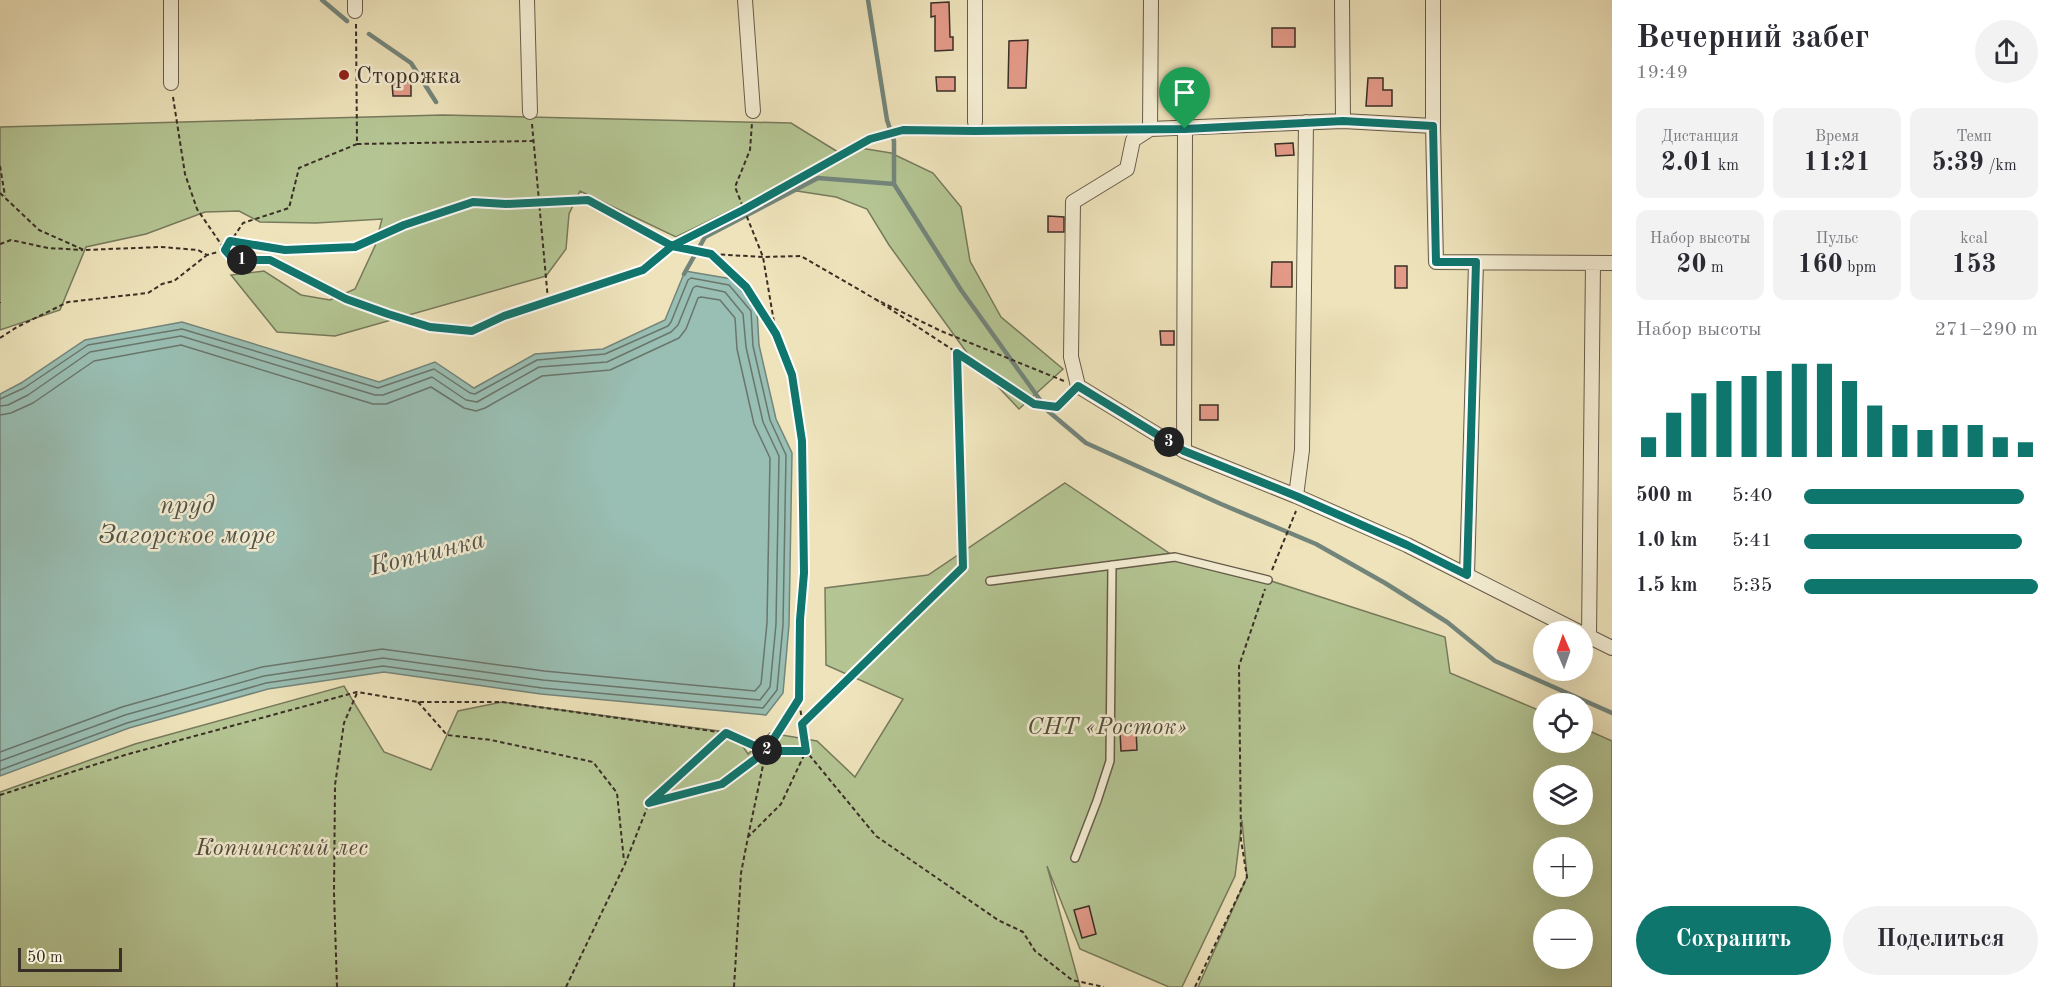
<!DOCTYPE html>
<html lang="ru">
<meta charset="utf-8">
<style>
body{margin:0;font-family:"Old Standard TT",serif;background:#f2f2f3;color:#2b2b33;height:100vh;display:flex;flex-direction:column;font-size:22px;white-space:nowrap}
*{box-sizing:border-box;margin:0}
p{font-size:20px;color:#7c7c81}
.icon{flex:none;width:33px;height:33px;fill:none;stroke:currentColor;stroke-width:2;stroke-linecap:round;stroke-linejoin:round}
.map{position:relative;flex:1;overflow:hidden}
.side{display:flex;flex-direction:column;background:#fff;width:450px}
.side>*{flex:none}
.needle{width:39px;rotate:358deg}
.buttons{position:absolute;left:1533px;top:621px;display:grid;gap:12px}
.buttons a{display:grid;place-items:center;width:60px;height:60px;border-radius:50%;background:#fff;box-shadow:0 6px 24px #0002;font-size:30px}
.scale{position:absolute;left:18px;bottom:15px;width:104px;box-sizing:border-box;padding-left:6px;border:3px solid #3a2f26;border-top:0;font-size:16px;line-height:21px;white-space:nowrap;color:#3a2f26;-webkit-text-stroke:4px #f4edd3;paint-order:stroke}
.pin{position:absolute;display:grid;place-items:center;width:51px;height:51px;color:#fff;margin:-62px -26px;border-radius:50% 50% 50% 0;rotate:-45deg;box-shadow:0 0 6px #0007}
.pin .icon{rotate:45deg}
.km{position:absolute;width:30px;height:30px;margin:-15px;border-radius:50%;background:#222;color:#fff;font-size:16px;line-height:30px;text-align:center}
.round{display:grid;place-items:center;flex:none;width:63px;height:63px;border-radius:32px;background:#f2f2f3}
.overview{display:flex;align-items:center;justify-content:space-between;height:102px;padding:0 24px}
h1{font-size:33px;font-weight:700;line-height:45px}
.metrics{display:grid;grid-template-columns:repeat(3,1fr);gap:9px;height:102px;padding:6px 24px}
.metrics div{display:grid;align-content:center;border-radius:12px;background:#f2f2f3;text-align:center}
.metrics b{font-size:26px;font-weight:700}
.metrics small{font-size:16px;font-weight:400}
.metrics p{font-size:16px}
.chart{height:168px;padding:12px 24px}
.chart p{display:flex;justify-content:space-between}
.chart svg{width:100%;height:108px;margin-top:6px;stroke:#0f766e;stroke-width:6}
.button{display:flex;gap:12px;margin-top:auto;padding:12px 24px}
.button a{flex:1;height:69px;border-radius:36px;background:#0f766e;color:#fff;font-size:24px;font-weight:700;line-height:69px;text-align:center}
.button a+a{background:#f2f2f3;color:#2b2b33}
ul{padding:0 24px;list-style:none;font-size:20px}
li{display:grid;grid-template-columns:96px 72px 1fr;align-items:center;height:45px}
li i{height:15px;border-radius:8px;background:#0f766e}
main{display:flex;flex:1;min-height:0}
.map>svg:first-child{display:block}
.green{fill:#b4c593;stroke:#777a5c;stroke-width:1.5;fill-rule:evenodd}
.water{fill:#99beb3;stroke:#73857b;stroke-width:1.5}
.lines{fill:none;stroke-linecap:round;stroke-linejoin:round}
.shore{stroke:#6a766c;stroke-width:1.5}
.stream{stroke:#73857b;stroke-width:4.5}
.building{fill:#e39a88;stroke:#3a2f26;stroke-width:1.5}
.service-casing{stroke:#675c4b;stroke-width:10}
.minor-casing{stroke:#675c4b;stroke-width:16}
.path{stroke:#3a2f26;stroke-width:2;stroke-dasharray:4.5 3;stroke-linecap:butt}
.service{stroke:#f4edd3;stroke-width:7}
.minor{stroke:#f4edd3;stroke-width:14}
.route-casing{stroke:#fff;stroke-width:12}
.route{stroke:#0f766e;stroke-width:8}
.poi-dot{fill:#8f2418;stroke:#f4edd3;stroke-width:2}
.labels{text-anchor:middle;stroke-width:5;stroke-linejoin:round;paint-order:stroke}
.poi-label{font-size:24px;fill:#3a2f26;stroke:#f4edd3;text-anchor:start}
.park-label{font-size:24px;font-style:italic;fill:#524d3c;stroke:#f4edd3}
.water-label{font-size:26px;font-style:italic;fill:#525349;stroke:#f4edd3}
</style>
<main>
<div class="map">
<svg width="1612" height="987" viewBox="0 0 1612 987">
<rect width="100%" height="100%" fill="#eee3bb"/>
<filter id="stains"><feTurbulence type="fractalNoise" baseFrequency=".00333" numOctaves="4"/><feColorMatrix values="0 0 0 0 .2 0 0 0 0 .09 0 0 0 0 .02 0 0 0 .5 -.17"/></filter>
<radialGradient id="worn" r=".72"><stop offset=".6" stop-color="#630" stop-opacity="0"/><stop offset="1" stop-color="#630" stop-opacity=".3"/></radialGradient>
<path class="green" d="M443,115L791,123L838,152L848,146L891,153L933,173L961,207L970,261L1001,317L1063,369L1019,409L970,357L889,245L867,209L836,197L784,189L805,174L676,237L580,191L569,214L566,249L546,276L335,336L277,332L231,275L264,271L301,295L330,300L355,289L375,246L382,219L316,223L260,222L239,211L205,212L146,234L86,247L60,310L0,330V127Z
M1065,483L1175,557L1268,580L1445,637L1450,673L1543,712L1544,742H1582L1583,728L1612,741V987H1198L1247,877L1242,820L1235,876L1182,987H1169L1080,949L1047,866L1080,987H0V792L135,744L344,686L384,752L431,770L458,711L502,702L734,733L748,754L770,733L817,741L855,777L903,699L826,665L825,588L928,575ZM1544,776H1582V814H1544ZM1544,848H1582V886H1544ZM1544,920H1582V958H1544Z"/>
<path class="water" d="M685,271L732,279L757,309L759,345L776,419L792,453L789,625L783,693L766,715L541,694L384,672L268,689L129,728L0,776V394L21,383L85,340L182,322L379,382L435,362L474,388L535,354L603,349L665,320Z"/>
<g class="lines">
<path class="shore" d="M0,399L24,388L88,345L182,329L378,388L434,369L470,393L475,394L537,360L605,354L668,326L671,322L688,280L691,278L729,285L751,311L753,346L770,420L786,455L783,625L777,690L763,708L542,688L383,666L266,683L127,723L0,770
M0,406L8,405L28,395L90,352L181,336L375,395H383L432,377L466,400L477,402L539,367L607,362L671,332L678,325L693,288L696,286L725,292L743,314L746,347L763,422L779,456L776,624L770,687L760,700L543,680L383,658L264,676L125,715L0,761
M0,415L11,413L33,403L94,361L181,345L373,404H386L431,387L464,408L476,411L485,408L542,376L610,370L679,338L686,329L698,298L701,297L720,300L735,318L737,349L754,424L770,458L767,623L761,684L755,691L544,671L382,649L262,667L122,707L0,752"/>
<path class="stream" d="M322,0L347,21
M868,0L887,120L894,141V184
M369,34L411,63L436,102
M684,274L705,237L818,178L894,184L961,290L1048,411L1086,443L1221,504L1316,544L1385,583L1447,622L1495,661L1612,713"/>
</g>
<path class="building" d="M949,2L950,37H953V50L935,51V16L931,17V3Z
M1272,28H1295V47H1272Z
M1028,40L1026,88H1008L1009,41Z
M936,77H955V91H937Z
M1368,78H1383V90H1392V106H1366Z
M411,82V96H393L392,83Z
M1293,143L1294,155L1276,156L1275,144Z
M1048,216L1064,217V232H1048Z
M1272,262H1292V287H1271Z
M1395,266H1407V288H1395Z
M1160,331H1174V345H1161Z
M1200,405H1218V420H1200Z
M1136,730L1137,750L1121,751L1120,731Z
M1089,906L1096,934L1082,938L1074,910Z"/>
<g class="lines">
<g class="service-casing">
<path id="service" d="M990,581L1175,557L1268,580
M1075,858L1097,801L1110,761L1112,565"/>
</g>
<g class="minor-casing">
<path id="minor" d="M355,0V11
M527,0L530,112
M745,0L753,111
M1342,0L1343,121
M1433,0V126L1436,262L1612,263
M171,83V0
M975,122V0
M1433,126L1343,121L1150,129L1133,140L1127,169L1073,202L1071,357L1078,386L1184,451L1296,496L1407,545L1579,632
M1150,129L1151,0
M1184,451L1185,128
M1296,496L1302,450L1306,122
M1467,575L1476,263
M1582,633L1612,648
M1589,636L1593,263"/>
</g>
<path class="path" d="M173,97L185,174L197,209L225,250L243,223L289,208L299,168L357,144L356,23
M532,124L548,300
M984,131L1125,129
M357,144L533,141
M0,166L5,196
M0,193L39,230L84,250L161,247L198,250L207,255L225,250L234,259L270,260L346,299L388,314L430,327L472,331L504,316L643,270L672,246L711,254L763,257L801,256L875,299L941,331L1064,381
M230,241L285,251L355,247L403,225L473,202L506,204L588,200L672,246L743,210L879,135L902,130L966,131
M0,244L11,240L48,248L83,250
M711,254L746,287L775,332
M875,299L1034,403L1057,407L1070,394
M0,302V303
M0,338L17,327L68,302L148,293L162,284L174,281L207,255
M1272,570L1296,511
M418,702L447,735L491,740L593,762L617,793L624,861
M802,724L963,567L957,354
M0,795L125,755L357,692L418,702H502L726,733L766,751H806L876,836L998,920L1023,932L1035,951L1072,980L1104,987
M652,802L722,785L765,752
M748,837L766,751L798,700
M337,987L334,893L335,785L344,723L357,693
M566,987L625,864L649,803L726,733
M734,987L741,873L748,837L781,804L806,751L799,699L800,620L804,573L802,441L792,375L776,334L763,257L735,187L750,150L752,123
M1195,987L1247,877L1241,840L1239,666L1265,589"/>
<use href="#service" class="service"/>
<use href="#minor" class="minor"/>
</g>
<g class="lines">
<g class="route-casing">
<path id="route" d="M1185,129L975,131L903,130L870,139L743,210L672,246L588,200L506,204L473,202L404,225L355,247L285,250L230,241L225,250L234,260H270L346,299L388,314L430,327L472,331L504,316L643,270L672,246L711,254L746,287L776,334L792,375L802,441L804,573L800,620L799,699L766,751L726,733L649,803L722,784L766,751H806L802,724L963,567L957,353L1034,404L1057,407L1078,386L1184,451L1296,496L1407,545L1467,575L1476,262H1436L1433,126L1343,121L1185,129"/>
</g>
<use href="#route" class="route"/>
</g>
<circle class="poi-dot" cx="344" cy="75" r="6"/>
<g class="labels">
<g class="poi-label">
<text x="356" y="83">Сторожка</text>
</g>
<g class="park-label">
<text x="1107" y="734">СНТ «Росток»</text>
<text x="282" y="855">Копнинский лес</text>
</g>
<g class="water-label">
<text x="187" y="513">пруд<tspan x="187" dy="30">Загорское море</tspan></text>
<text transform="translate(427 552) rotate(-14)" y="9">Копнинка</text>
</g>
</g>
<rect width="100%" height="100%" filter="url(#stains)"/>
<rect width="100%" height="100%" fill="url(#worn)"/>
</svg>
<div class="buttons">
<a><svg class="needle" viewBox="-14 -14 28 28"><path d="M0-13l5 13h-10z" fill="#e53935"/><path d="M0 13l5-13h-10z" fill="#7c7c81"/></svg></a>
<a><svg class="icon" aria-label="locate" viewBox="0 0 24 24"><circle cx="12" cy="12" r="6"/><path d="M12 2v4M12 18v4M2 12h4M18 12h4"/></svg></a>
<a><svg class="icon" aria-label="layers" viewBox="0 0 24 24"><path d="M12 4l9 5-9 5-9-5zM3 14l9 5 9-5"/></svg></a>
<a>+</a>
<a>−</a>
</div>
<div class="scale">50 m</div>
<div class="pin" style="left:1185px;top:129px;background:#1e9e55"><svg class="icon" aria-label="arrive" viewBox="0 0 24 24"><path d="M6 21V4h12l-3 4 3 4H6"/></svg></div>
<b class="km" style="left:242px;top:260px">1</b>
<b class="km" style="left:767px;top:750px">2</b>
<b class="km" style="left:1169px;top:442px">3</b>
</div>
<section class="side">
<div class="overview"><div><h1>Вечерний забег</h1><p>19:49</p></div><a class="round"><svg class="icon" aria-label="share" viewBox="0 0 24 24"><path d="M12 15V3M7 8l5-5 5 5M5 13v7h14v-7"/></svg></a></div>
<div class="metrics">
<div><p>Дистанция</p><b>2.01<small> km</small></b></div>
<div><p>Время</p><b>11:21</b></div>
<div><p>Темп</p><b>5:39<small> /km</small></b></div>
</div>
<div class="metrics">
<div><p>Набор высоты</p><b>20<small> m</small></b></div>
<div><p>Пульс</p><b>160<small> bpm</small></b></div>
<div><p>kcal</p><b>153</b></div>
</div>
<div class="chart"><p><span>Набор высоты</span>271–290 m</p>
<svg viewBox="0 0 160 44" preserveAspectRatio="none"><path d="M5 44V36M15 44V26M25 44V18M35 44V13M45 44V11M55 44V9M65 44V6M75 44V6M85 44V13M95 44V23M105 44V31M115 44V33M125 44V31M135 44V31M145 44V36M155 44V38"/></svg>
</div>
<ul>
<li><b>500 m</b>5:40<i style="width:94%"></i></li>
<li><b>1.0 km</b>5:41<i style="width:93%"></i></li>
<li><b>1.5 km</b>5:35<i style="width:100%"></i></li>
</ul>
<div class="button"><a>Сохранить</a><a>Поделиться</a></div>
</section>
</main>
